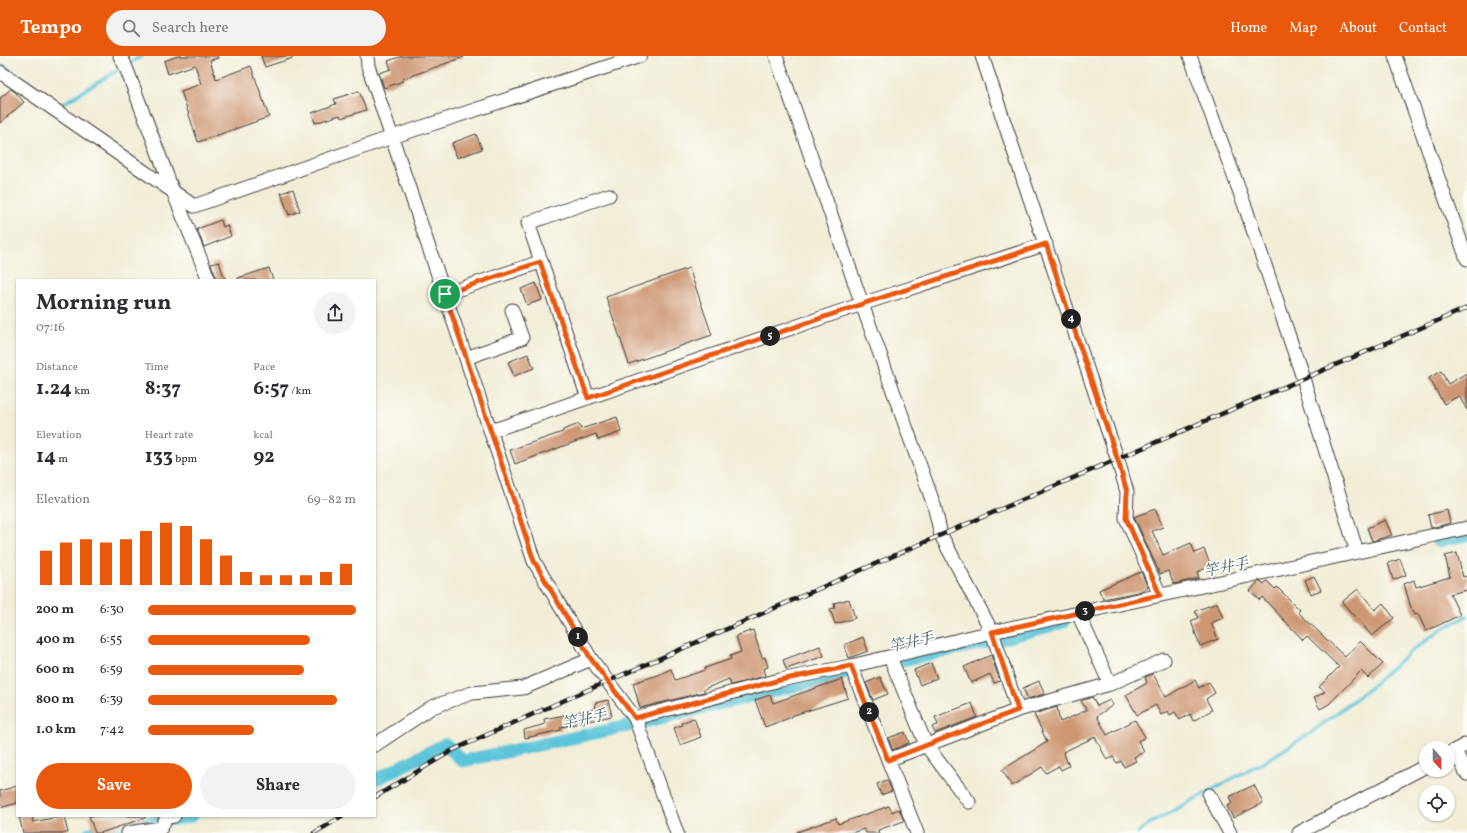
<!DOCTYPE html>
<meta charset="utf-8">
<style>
body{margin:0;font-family:Vollkorn,"Noto Serif JP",serif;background:#f2f2f3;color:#2b2b33;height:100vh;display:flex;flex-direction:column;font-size:15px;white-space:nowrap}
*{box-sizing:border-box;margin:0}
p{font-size:13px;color:#7c7c81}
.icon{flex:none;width:22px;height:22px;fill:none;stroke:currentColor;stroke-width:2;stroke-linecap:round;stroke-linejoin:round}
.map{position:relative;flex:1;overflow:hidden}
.drawer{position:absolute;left:16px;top:223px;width:360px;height:538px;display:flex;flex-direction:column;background:#fff;border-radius:0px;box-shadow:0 1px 3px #0004}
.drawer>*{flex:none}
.needle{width:26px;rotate:159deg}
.buttons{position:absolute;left:1419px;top:685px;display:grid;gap:8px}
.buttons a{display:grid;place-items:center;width:36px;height:36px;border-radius:50%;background:#fff;box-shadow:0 1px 3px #0004;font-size:20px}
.pin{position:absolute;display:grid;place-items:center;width:34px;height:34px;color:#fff;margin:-17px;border:2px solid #fff;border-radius:50%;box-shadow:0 1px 4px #0007}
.km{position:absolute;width:20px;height:20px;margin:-10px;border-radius:50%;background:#222;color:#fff;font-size:11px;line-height:20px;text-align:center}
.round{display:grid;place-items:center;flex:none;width:42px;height:42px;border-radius:21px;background:#f2f2f3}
.summary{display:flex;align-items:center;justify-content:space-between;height:68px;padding:0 20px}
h1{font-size:22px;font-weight:700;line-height:30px}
.metrics{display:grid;grid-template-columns:repeat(3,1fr);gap:6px;height:68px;padding:4px 20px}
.metrics div{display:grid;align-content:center}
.metrics b{font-size:20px;font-weight:700}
.metrics small{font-size:11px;font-weight:400}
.metrics p{font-size:11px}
.chart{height:112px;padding:8px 20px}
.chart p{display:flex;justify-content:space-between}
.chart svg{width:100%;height:72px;margin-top:4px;stroke:#ea580c;stroke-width:6}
.action{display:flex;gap:8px;margin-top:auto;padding:8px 20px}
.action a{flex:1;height:46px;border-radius:24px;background:#ea580c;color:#fff;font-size:16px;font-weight:700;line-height:46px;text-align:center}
.action a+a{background:#f2f2f3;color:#2b2b33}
ul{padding:0 20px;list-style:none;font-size:13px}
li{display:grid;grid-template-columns:64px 48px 1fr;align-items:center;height:30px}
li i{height:10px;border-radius:5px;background:#ea580c}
header{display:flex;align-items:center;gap:24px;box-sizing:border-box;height:56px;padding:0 20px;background:#ea580c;color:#fff}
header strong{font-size:19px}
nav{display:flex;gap:22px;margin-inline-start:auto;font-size:14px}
.search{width:280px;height:36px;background:#f2f2f3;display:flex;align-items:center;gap:10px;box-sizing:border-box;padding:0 14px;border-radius:22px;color:#7c7c81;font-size:15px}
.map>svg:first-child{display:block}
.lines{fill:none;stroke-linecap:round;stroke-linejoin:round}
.stream{stroke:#5dc5d9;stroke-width:3.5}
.canal{stroke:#5dc5d9;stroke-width:13}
.building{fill:#cd9773}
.minor-casing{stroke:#3c3b38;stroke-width:15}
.minor{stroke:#fff;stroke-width:13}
.rail-casing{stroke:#1c1c1c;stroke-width:4.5}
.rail{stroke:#fdfcf7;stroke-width:3;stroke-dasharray:9;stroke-linecap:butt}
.route-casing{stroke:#fff;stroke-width:8}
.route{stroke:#ea580c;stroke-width:5}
.labels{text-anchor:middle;stroke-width:3.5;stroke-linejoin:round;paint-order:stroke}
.water-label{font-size:15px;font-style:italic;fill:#366068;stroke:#fdfcf7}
</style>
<header>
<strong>Tempo</strong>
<div class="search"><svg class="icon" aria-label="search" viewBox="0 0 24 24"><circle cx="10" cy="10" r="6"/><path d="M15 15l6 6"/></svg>Search here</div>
<nav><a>Home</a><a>Map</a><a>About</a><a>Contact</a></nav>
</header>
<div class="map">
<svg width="1467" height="777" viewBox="0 0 1467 777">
<rect width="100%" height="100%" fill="#fdfcf7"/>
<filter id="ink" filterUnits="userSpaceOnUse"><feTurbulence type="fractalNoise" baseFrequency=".025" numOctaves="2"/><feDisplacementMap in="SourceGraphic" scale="8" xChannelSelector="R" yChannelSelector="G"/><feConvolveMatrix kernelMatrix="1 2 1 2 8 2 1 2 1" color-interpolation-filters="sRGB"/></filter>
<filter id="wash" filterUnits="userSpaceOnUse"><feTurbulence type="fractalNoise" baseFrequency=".012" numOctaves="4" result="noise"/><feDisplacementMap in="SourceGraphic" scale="16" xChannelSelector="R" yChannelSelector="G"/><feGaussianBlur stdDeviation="0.9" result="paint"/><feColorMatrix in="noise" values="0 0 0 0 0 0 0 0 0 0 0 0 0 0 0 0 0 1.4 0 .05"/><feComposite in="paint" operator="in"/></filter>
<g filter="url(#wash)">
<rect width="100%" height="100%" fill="#f1edd7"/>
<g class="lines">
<path class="stream" d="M128,8L142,0
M4,10L34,31
M56,48L59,50L123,11
M1138,777L1147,769L1274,700L1312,676L1368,633L1410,596L1442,573L1467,560"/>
<path class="canal" d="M1438,485L1467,479
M902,604L997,584L1064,566
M375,723L379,722L445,688L463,705L623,671L855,615
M90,777L192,760"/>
</g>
<g id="blocks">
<path class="building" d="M178,0H217L218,2L210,4L216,23L251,10L269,61L198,86L181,35L201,28L195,9L168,18L164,5Z
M261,0H293V2L265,11Z
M402,0H463L464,1L402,23L403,25L384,32L379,17L391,13L388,5Z
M11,33L16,37L24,46L0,67V42Z
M359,35L366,54L341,62L340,59L315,67L312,57L336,48L334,43Z
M476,78L482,93L457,102L452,87Z
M293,133L300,155L289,159L281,137Z
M221,164L223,171L227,169L231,180L204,191L197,173Z
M219,206L225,224H217L211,208Z
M269,212L273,224H238V222Z
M689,212L712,279L629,308L606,241Z
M536,227L542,244L527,249L521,233Z
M528,298L534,312L514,320L508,306Z
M1441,315L1448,328L1467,317V354L1459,340L1444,348L1429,322Z
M617,361L621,376L598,384L596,378L515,408L510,394L563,376V374L579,368L581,373Z
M1155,453L1163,471L1152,475L1163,499L1191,487L1195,497L1204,493L1211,510L1197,516L1199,522L1174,528L1168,515L1160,518L1134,461Z
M1447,454L1450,467L1431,472L1428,459Z
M1385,464L1392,479L1372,485L1367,472Z
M1457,497L1463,521L1467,520V534L1450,538L1460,559L1426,575L1418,558L1415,559L1413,554L1412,555L1404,528L1414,524L1416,531L1450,521L1445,500Z
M1400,503L1406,519L1393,524L1388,507Z
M1141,516L1148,532L1138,536L1103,543L1099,534Z
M1314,520L1321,534L1311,538L1305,524Z
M1261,525L1264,528L1267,525L1275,533L1277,531L1300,554L1298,556L1345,601L1360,585L1383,608L1368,622L1361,615L1329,648L1320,653L1314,642L1325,636L1319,631L1339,611L1307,580L1303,584L1262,541L1260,544L1250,535L1258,526Z
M1358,533L1375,554L1383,547L1394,562L1372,580L1355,560H1354L1342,546Z
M849,543L855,562L835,568L830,553L835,552L834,547Z
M1217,547L1223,562L1211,567L1218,583L1200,590L1191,565L1198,562L1195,555Z
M753,574L762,602L765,601L768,611L763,613L765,620L731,629L729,623L704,633V636L640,652L633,627L658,619L671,613L675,624L705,614V612L731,603L730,600L741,596L736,580Z
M863,581L868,595L849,602L844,589Z
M820,590L824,600L786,613L783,604Z
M991,599L1000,625L994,627L990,618L971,627L964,611Z
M931,607L937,622L920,629L914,614Z
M1153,618L1166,641L1195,624L1199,632L1209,626L1215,637L1206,643L1212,654L1193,665L1190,658L1180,664L1175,656L1170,659L1168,655L1161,659L1156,649L1137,659L1126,639L1147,627L1145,621Z
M880,621L888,638L873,644L866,627Z
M842,623L848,642L791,660L792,661L765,671L755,644L770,639L773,647Z
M1039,625L1045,638L1028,643L1023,632Z
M1092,641L1097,650L1110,644L1113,649L1097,660L1107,679L1135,664L1145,681L1138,685L1144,696L1134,701L1136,705L1124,711L1121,705L1117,707L1113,701L1107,704L1095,681L1063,696L1069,710L1061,714L1059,710L1046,717L1042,711L1012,730L1002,714L1047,686L1034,658L1057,651L1060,666L1087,654L1081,645Z
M608,644L612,660L561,671V674L525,682L524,674L545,668L544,663L596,653L595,647Z
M972,647L977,661L935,677L932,671L938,669L935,661Z
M694,662L701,681L680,689L674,672L682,669L681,667Z
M905,676L909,687L893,694L888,682Z
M887,724L892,735L881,739L877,728Z
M1254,729L1263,747L1233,762L1227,750L1232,747L1229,741Z
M17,730V747L0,752V735Z
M889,750L892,756L899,753L904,765L878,774L879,777H866L864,773L851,777H797V776L836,762L838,768Z
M19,760H32L33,766L64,760L68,777H23Z
M89,760H145V762L100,777H95Z"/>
</g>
</g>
<g filter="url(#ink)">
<use href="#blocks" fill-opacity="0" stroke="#3c3b38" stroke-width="1"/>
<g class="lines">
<g class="minor-casing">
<path id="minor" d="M120,0L125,9L172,133L209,224
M367,0L368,10L534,505L591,603L635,662L677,777
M776,0L862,248L934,449L941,479L992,576L1018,654
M982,0L1119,408L1127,436L1126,462L1160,539
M1190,0L1246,153L1302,319L1357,496
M1395,0L1467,203
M0,16L194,150L392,81L640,0
M445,238L540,206
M466,302L522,282L512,254
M588,342L528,167L609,139
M491,375L862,248L1046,188
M1078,557L1110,628
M890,601L926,689L969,746
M851,610L917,777
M635,662L780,624L851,610L992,576L1467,472
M375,689L432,651L472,637L523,632L591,603
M1455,695L1467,718
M1448,698L1467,688
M888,704L1018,654L1110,628L1164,604
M1209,739L1230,777
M128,777L161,772L167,761L174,760
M1299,777L1426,710"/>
</g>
<use href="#minor" class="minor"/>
<g class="rail-casing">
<path id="rail" d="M375,741L453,694L540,655L941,479L1467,252
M314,777L343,760"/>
</g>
<use href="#rail" class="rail"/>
</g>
</g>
<g class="lines" filter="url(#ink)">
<g class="route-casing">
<path id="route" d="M1046,188L1119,408L1127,436L1126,462L1160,539L992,576L1018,654L888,704L851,610L780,624L635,662L591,603L534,505L445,238L540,206L588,342L862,248Z"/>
</g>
<use href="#route" class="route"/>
</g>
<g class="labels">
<g class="water-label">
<text transform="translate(1226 511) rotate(-11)" y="5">竿井手</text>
<text transform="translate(911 586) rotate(-12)" y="5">竿井手</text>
<text transform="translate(584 663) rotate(-12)" y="5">竿井手</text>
</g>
</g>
</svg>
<div class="buttons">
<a><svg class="needle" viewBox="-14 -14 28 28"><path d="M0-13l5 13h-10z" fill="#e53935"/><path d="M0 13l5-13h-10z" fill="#7c7c81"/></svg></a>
<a><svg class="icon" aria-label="locate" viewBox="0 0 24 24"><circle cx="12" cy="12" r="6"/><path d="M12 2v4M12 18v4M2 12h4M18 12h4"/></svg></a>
</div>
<div class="pin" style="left:445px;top:238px;background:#1e9e55"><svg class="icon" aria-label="arrive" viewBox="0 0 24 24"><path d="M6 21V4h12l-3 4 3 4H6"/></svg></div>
<b class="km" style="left:578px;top:581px">1</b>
<b class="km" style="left:869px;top:656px">2</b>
<b class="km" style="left:1085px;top:555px">3</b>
<b class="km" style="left:1071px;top:263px">4</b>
<b class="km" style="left:770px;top:280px">5</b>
<section class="drawer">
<div class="summary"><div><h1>Morning run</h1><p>07:16</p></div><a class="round"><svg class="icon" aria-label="share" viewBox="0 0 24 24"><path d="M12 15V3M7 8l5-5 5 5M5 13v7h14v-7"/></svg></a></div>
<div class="metrics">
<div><p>Distance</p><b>1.24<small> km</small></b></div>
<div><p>Time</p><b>8:37</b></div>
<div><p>Pace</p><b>6:57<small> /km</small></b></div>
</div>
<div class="metrics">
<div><p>Elevation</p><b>14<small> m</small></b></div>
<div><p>Heart rate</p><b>133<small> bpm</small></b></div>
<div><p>kcal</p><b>92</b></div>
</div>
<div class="chart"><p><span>Elevation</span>69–82 m</p>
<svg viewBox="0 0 160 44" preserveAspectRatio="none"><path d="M5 44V23M15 44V18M25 44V16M35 44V18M45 44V16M55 44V11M65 44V6M75 44V8M85 44V16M95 44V26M105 44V36M115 44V38M125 44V38M135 44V38M145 44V36M155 44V31"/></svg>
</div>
<ul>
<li><b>200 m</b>6:30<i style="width:100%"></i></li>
<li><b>400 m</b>6:55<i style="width:78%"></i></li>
<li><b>600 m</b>6:59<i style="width:75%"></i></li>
<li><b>800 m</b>6:39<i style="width:91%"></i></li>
<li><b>1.0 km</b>7:42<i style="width:51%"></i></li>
</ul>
<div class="action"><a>Save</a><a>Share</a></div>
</section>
</div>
